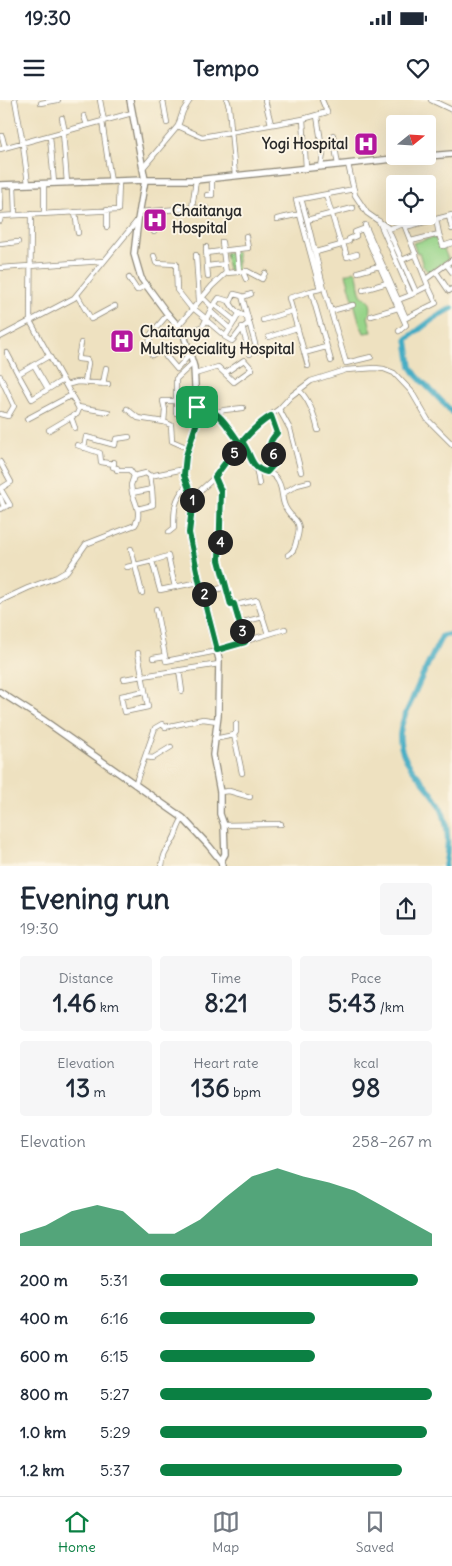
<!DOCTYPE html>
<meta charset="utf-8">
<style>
body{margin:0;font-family:Delius,sans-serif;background:#f6f6f7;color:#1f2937;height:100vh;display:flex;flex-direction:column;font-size:19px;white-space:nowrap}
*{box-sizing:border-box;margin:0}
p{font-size:16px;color:#747a83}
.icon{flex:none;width:28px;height:28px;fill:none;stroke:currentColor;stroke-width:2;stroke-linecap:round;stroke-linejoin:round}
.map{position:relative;height:766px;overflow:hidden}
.side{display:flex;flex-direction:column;background:#fff;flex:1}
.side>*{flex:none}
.needle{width:32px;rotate:72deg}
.fabs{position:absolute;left:386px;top:15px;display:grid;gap:10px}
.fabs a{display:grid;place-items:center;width:50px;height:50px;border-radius:5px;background:#fff;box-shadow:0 5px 20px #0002;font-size:25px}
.pin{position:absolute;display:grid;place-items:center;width:42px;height:42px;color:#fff;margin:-21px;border-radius:10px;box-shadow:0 2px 8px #0006}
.km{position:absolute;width:25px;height:25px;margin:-12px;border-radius:50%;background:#222;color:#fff;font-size:14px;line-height:25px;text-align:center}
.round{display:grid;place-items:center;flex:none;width:52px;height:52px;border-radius:5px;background:#f6f6f7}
.headline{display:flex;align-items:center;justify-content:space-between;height:85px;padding:0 20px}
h1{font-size:28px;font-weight:800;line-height:38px}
.figures{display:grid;grid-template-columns:repeat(3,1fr);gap:8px;height:85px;padding:5px 20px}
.figures div{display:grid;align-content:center;border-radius:5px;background:#f6f6f7;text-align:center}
.figures b{font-size:25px;font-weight:800}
.figures small{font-size:14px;font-weight:400}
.figures p{font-size:14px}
.chart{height:140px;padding:10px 20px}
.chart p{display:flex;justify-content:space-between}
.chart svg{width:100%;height:90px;margin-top:5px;fill:#0b8043;opacity:.7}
ul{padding:0 20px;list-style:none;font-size:16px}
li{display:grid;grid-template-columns:80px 60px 1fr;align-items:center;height:38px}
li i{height:12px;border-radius:6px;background:#0b8043}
.status{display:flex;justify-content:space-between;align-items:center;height:35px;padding:0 25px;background:#fff;direction:ltr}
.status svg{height:14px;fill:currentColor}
header{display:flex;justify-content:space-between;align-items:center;height:65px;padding:0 20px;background:#fff;font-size:22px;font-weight:800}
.tabs{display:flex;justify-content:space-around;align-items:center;height:70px;border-top:1px solid #e0e1e3;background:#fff;font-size:14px;color:#747a83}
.tabs a{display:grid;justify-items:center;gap:2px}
.tabs .active{color:#0b8043}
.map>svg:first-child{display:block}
.green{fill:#97d489;stroke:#61805a}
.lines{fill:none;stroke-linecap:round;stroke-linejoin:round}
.river{stroke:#43abc3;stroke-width:5.5}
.minor-casing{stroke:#8c8676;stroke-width:6}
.major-casing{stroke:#8c8676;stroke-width:8}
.minor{stroke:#fff;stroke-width:4.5}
.major{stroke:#fff;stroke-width:5.5}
.route-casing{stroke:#fff;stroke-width:10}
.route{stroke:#0b8043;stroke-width:6}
.labels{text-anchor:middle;stroke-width:4;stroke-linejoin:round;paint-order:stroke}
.poi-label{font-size:15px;font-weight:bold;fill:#2b2b2b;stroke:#fcf5e5;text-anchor:start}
</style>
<div class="status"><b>19:30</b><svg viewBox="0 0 49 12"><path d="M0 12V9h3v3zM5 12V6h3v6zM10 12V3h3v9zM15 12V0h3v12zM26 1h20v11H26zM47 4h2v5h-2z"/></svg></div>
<header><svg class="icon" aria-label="menu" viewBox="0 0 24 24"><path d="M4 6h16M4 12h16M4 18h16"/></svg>Tempo<svg class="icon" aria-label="heart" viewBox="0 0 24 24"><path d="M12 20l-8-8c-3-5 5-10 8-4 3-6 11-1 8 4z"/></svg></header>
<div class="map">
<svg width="452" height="766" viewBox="0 0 452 766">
<rect width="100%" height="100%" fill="#fcf5e5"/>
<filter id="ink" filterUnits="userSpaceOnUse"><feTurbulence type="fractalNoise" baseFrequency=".02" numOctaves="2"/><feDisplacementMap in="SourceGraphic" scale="10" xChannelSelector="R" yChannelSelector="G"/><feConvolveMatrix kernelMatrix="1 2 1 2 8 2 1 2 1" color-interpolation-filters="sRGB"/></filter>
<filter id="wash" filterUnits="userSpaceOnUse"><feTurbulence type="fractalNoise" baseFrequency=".0096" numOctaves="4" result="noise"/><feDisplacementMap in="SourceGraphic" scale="20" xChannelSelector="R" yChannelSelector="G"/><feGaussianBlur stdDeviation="1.12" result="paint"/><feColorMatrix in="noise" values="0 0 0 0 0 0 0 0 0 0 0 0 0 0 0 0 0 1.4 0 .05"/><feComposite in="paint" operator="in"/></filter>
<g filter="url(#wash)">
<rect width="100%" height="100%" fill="#eee1c0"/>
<path class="green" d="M435,137L436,141L444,149L448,159L429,173L423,166L419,152L417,153L413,143Z
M237,151V170L228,171L225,153Z
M355,171C360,178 357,189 362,196C363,197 364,197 366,198C372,203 372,211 368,217L372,232L364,233L362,228H361L346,174Z"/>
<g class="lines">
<path class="river" d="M452,208L433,219L407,239L411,267L417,276L452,312
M445,766C449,747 449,724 440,706C428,681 398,665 400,634C401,623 406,612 411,602C420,579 431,558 442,536L452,534"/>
</g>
</g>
<g filter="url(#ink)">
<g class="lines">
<g class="minor-casing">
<path id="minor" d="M15,0L23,44L28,84
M100,0L104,21
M163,0L167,23
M227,0L229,6L235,76
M265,0L271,24
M431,0L452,10
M41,3L58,0
M84,16L87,25
M317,16L323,54L321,67
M62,18L65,32
M303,19L327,12L322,0
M102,21L111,82
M178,26L202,37L303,19L306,68
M63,32L67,83
M333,35L338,65
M2,36L5,48
M50,36L54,83
M0,49L132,13
M348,64L355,95L367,113L387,127L416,192L428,186L405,127L452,115
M142,69L178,26L183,11L190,0
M14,84L15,115
M0,85L1,109
M207,95H212V78
M302,102L307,120L353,108
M192,108H206
M107,110V127
M148,111L154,132
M75,112L78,133
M139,112L192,108L196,80
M44,113V84
M31,114L30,221L78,307L108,312
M449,116L452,129
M277,119L300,114
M436,119L439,134
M307,120L322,181L346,263L371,257
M0,121L1,116L118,110L119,81
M379,121L411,195L416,192
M365,125L406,218L436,203L428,186
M388,129L404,124L405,127
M411,141L439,134L443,146L452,143
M222,142L226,173
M343,143L347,157L357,154
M0,144L18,142
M340,144L349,141V139L356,136L355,132L363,129L406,225L399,231
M206,147L207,166
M237,149L248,148L246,136
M316,152L341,145L326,95
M196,155L199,200
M154,156L156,163L176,164L177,190L192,209
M402,160L416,154
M446,164L452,172
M0,168L104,161
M239,172L247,171L262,179L265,173
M243,172L246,179
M358,172L379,166
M436,172L449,191L452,189
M208,177L207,166L225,164
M129,178L137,190L146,185
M426,179L452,160
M363,190L387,183
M77,195L91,219L115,206
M202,197L212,207
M243,197L251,194
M398,200L411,195
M230,203L234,194L242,196L257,251
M214,204L235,221
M193,208L204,217
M210,211L230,229
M331,211L353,205
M371,216L398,208
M206,220L225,236
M263,220L292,211
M178,226L212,186L226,173L239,172L237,149L206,153
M242,227L250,254
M184,235L203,226L211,209L219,198L229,201C234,210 237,213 247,217L248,224C240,228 238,235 232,241L225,237L239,214
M0,237L74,198L137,121
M269,237L297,228
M81,243L78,259L87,260L88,263L85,282
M148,249L151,234L168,214
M7,253L18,274
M304,253L326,247
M152,255L160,249L177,269L190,254
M49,256L18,274L32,299L63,280
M166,257L172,252L183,250L187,257
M331,261L311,191L320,189L296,100L354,89
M34,265L48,289
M308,266L289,198L311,191
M195,274L218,267L234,282L252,269L244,260L225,273
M0,276L14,306L8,316L0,314
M103,284L106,268
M66,285L77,282L108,284
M300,291C310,301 315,317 318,330
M197,307C220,308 228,328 241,345
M127,309L138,318L164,322L165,310L163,301H175
M279,309L290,329L301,372
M176,313V279L193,263
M215,313L224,310L243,308
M27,319L72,295
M164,322L171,325L172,341L188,348
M75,328L71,317L77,314L79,309L78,307
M49,330L71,317
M243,343L255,368C263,372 271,371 276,378C283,386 281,395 284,404C290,422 305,416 296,442C295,448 293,452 288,455
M77,345L100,353L101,362L114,364
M84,348L86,337L115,345L116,339L129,337
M0,362L11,382L0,389
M114,362L113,367L117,368V370H130L134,376
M267,372L275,363C273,347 264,347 277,333L271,316
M215,377L221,391L218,457L231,505L234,504L245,541
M259,384L257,372L260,371
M0,388L10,405L0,409
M132,393L131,385L134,376L146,373L150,376
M282,394L297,385L309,382
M0,397L4,407
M192,398L213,379L232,354L261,322L279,309L291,296L311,281L346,270L375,268L384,269L394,273L411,291L428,320L452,344
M138,409L153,405L152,389
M169,432L174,428C174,409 174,400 187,385
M131,449L142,493
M152,461L168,456L175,487
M127,467L152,461L160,490L199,482
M203,493L226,487
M0,501L28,488L57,477L67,471L86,444L135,425C142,415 136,404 132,393L152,389L150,376L184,369
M240,504L257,500L268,534
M156,509L166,561L217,551
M239,523L263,517
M217,550L285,529
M138,553L148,607L124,612L121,596L145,591
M153,558L165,556
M179,570L182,591
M124,579L219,564
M234,635L236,632V624
M214,639L234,635L242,673
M145,657L153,658L171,647
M135,685L155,628L162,624L165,627L203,619L217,621
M220,692L229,691L250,697
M224,725L281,724
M162,766C163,751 170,748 175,736C177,730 179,724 183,718"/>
</g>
<g class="major-casing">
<path id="major" d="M130,0L145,80L138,120L134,154L141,178L166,212L183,232L194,267L197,322L186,356L184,375L193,400L189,433L199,480L219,559L218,616L213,655L220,692V714L224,725L225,754L221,761
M428,56L452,54
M0,85L145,80H196L421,56
M0,592L42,619L183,718L209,746L221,761L222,766"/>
</g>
<use href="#minor" class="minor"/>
<use href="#major" class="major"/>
</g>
</g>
<g class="lines" filter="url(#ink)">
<g class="route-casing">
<path id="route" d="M197,307V322L186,356L184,375L193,400L189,433L199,480L217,550L245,542L234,504L231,505L219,460L221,391L215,377C229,357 251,327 271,316L277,333C264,347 273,347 275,363L267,372C250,368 252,356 243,343L241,345C228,328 220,308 197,307"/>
</g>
<use href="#route" class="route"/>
</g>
<defs>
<g id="hospital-square" transform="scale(1.25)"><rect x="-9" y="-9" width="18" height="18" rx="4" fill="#b5179e" stroke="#fcf5e5"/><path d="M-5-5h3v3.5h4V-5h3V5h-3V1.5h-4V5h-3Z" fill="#fff"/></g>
</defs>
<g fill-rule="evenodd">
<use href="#hospital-square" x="366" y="44"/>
<use href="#hospital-square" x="155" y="120"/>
<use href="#hospital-square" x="122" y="241"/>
</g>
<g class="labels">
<g class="poi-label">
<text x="348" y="49" text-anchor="end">Yogi Hospital</text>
<text x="172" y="116">Chaitanya<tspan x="172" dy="17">Hospital</tspan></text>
<text x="140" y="237">Chaitanya<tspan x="140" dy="17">Multispeciality Hospital</tspan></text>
</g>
</g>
</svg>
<div class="fabs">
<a><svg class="needle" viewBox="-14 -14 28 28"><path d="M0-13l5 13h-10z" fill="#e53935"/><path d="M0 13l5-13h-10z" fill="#747a83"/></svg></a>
<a><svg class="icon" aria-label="locate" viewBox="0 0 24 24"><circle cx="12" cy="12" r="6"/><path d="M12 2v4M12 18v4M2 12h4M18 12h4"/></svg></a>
</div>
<div class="pin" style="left:197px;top:307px;background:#1e9e55"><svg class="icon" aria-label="arrive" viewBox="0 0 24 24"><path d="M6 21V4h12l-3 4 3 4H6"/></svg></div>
<b class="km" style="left:192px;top:400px">1</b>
<b class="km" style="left:204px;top:494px">2</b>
<b class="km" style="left:242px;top:531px">3</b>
<b class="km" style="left:220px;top:442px">4</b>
<b class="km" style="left:234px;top:353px">5</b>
<b class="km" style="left:273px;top:354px">6</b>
</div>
<section class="side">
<div class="headline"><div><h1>Evening run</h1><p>19:30</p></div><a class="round"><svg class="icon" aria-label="share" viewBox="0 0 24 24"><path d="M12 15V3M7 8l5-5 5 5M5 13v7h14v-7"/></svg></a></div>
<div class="figures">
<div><p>Distance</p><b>1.46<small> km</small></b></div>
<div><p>Time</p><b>8:21</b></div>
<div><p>Pace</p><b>5:43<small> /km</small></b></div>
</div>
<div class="figures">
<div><p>Elevation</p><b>13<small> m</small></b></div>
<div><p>Heart rate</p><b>136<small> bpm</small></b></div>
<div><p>kcal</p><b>98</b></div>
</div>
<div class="chart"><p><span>Elevation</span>258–267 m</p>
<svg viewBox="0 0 160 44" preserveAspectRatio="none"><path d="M0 44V38L10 34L20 27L30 24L40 27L50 38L60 38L70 31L80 20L90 10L100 6L110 10L120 13L130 17L140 24L150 31L160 38V44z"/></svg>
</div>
<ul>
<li><b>200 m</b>5:31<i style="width:95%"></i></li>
<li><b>400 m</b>6:16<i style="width:57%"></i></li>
<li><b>600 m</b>6:15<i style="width:57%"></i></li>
<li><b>800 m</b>5:27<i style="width:100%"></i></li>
<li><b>1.0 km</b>5:29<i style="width:98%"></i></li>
<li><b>1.2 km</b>5:37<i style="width:89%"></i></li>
</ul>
</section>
<nav class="tabs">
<a class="active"><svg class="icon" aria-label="home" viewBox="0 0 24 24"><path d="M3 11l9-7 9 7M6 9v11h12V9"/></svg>Home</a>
<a><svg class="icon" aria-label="map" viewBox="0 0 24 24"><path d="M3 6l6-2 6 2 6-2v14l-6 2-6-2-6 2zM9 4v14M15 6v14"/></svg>Map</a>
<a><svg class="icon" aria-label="saved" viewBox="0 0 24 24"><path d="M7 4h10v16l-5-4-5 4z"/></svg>Saved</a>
</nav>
